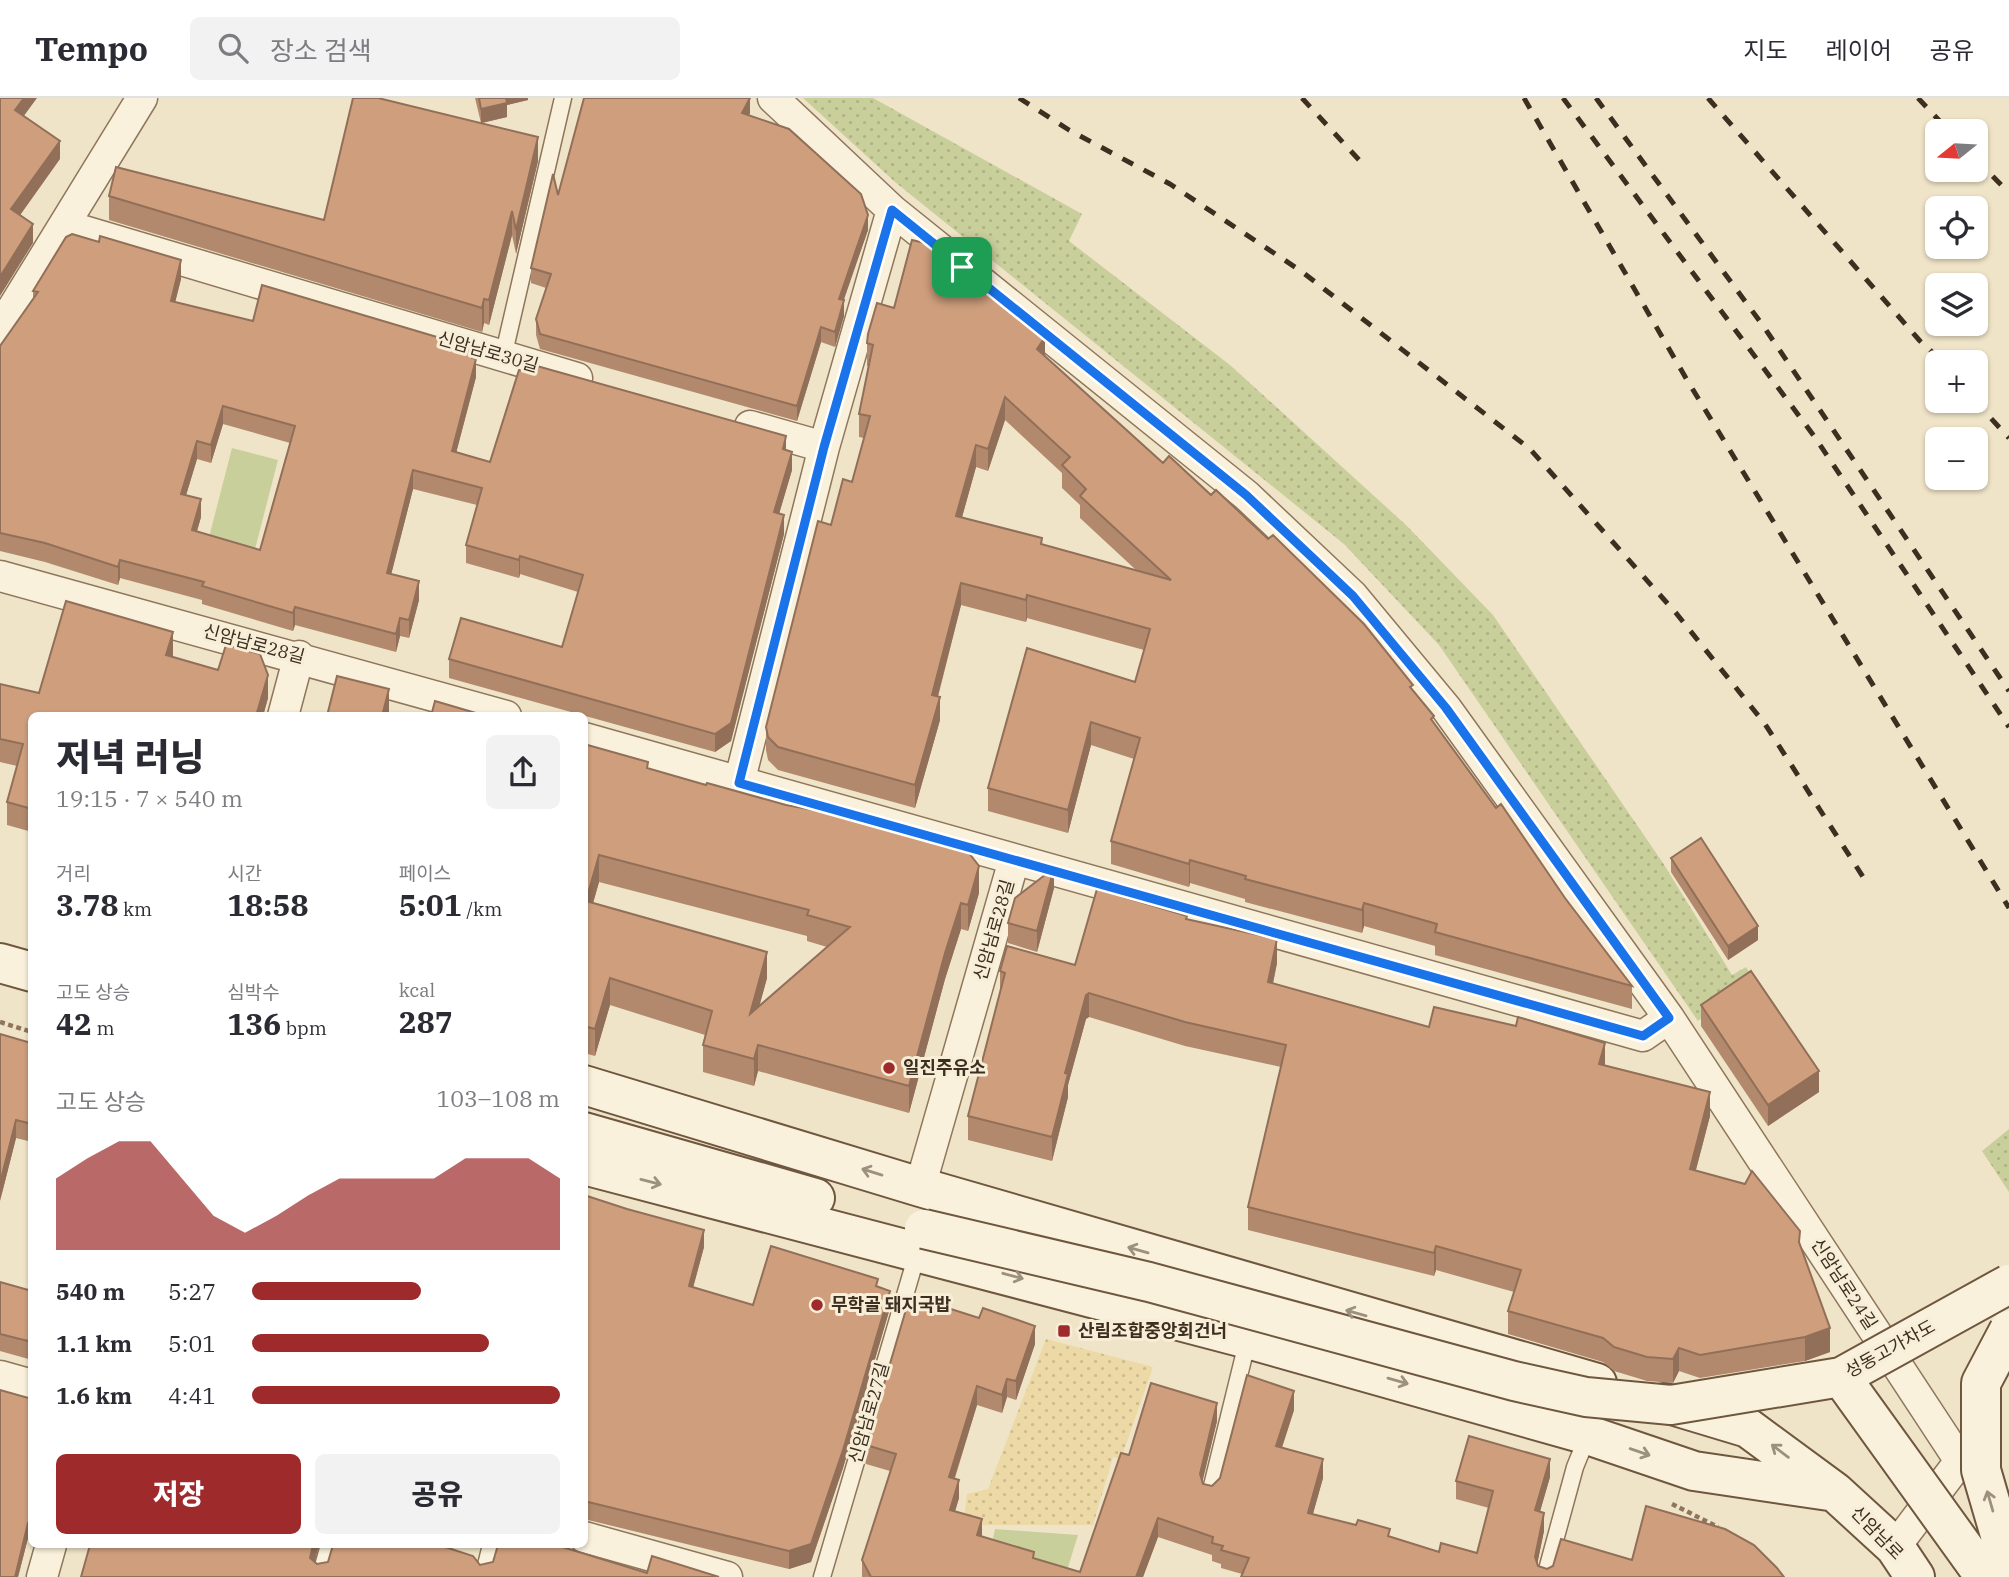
<!DOCTYPE html>
<html lang="ko">
<meta charset="utf-8">
<style>
body{margin:0;font-family:"IBM Plex Serif","Noto Sans KR",serif;background:#f2f2f3;color:#2b2b33;height:100vh;display:flex;flex-direction:column;font-size:26px;white-space:nowrap}
*{box-sizing:border-box;margin:0}
p{font-size:23px;color:#7c7c81}
.icon{flex:none;width:38px;height:38px;fill:none;stroke:currentColor;stroke-width:2;stroke-linecap:round;stroke-linejoin:round}
.map{position:relative;flex:1;overflow:hidden}
.panel{position:absolute;left:28px;top:614px;width:560px;height:836px;display:flex;flex-direction:column;background:#fff;border-radius:10px;box-shadow:0 2px 5px #0004}
.panel>*{flex:none}
.needle{width:46px;rotate:252deg}
.fabs{position:absolute;left:1925px;top:21px;display:grid;gap:14px}
.fabs a{display:grid;place-items:center;width:63px;height:63px;border-radius:10px;background:#fff;box-shadow:0 2px 5px #0004;font-size:35px}
.pin{position:absolute;display:grid;place-items:center;width:60px;height:60px;color:#fff;margin:-30px;border-radius:14px;box-shadow:0 4px 10px #0006}
.round{display:grid;place-items:center;flex:none;width:74px;height:74px;border-radius:10px;background:#f2f2f3}
.overview{display:flex;align-items:center;justify-content:space-between;height:119px;padding:0 28px}
h1{font-size:38px;font-weight:800;line-height:52px}
.metrics{display:grid;grid-template-columns:repeat(3,1fr);gap:10px;height:119px;padding:7px 28px}
.metrics div{display:grid;align-content:center}
.metrics b{font-size:30px;font-weight:800}
.metrics small{font-size:19px;font-weight:400}
.metrics p{font-size:19px}
.chart{height:196px;padding:14px 28px}
.chart p{display:flex;justify-content:space-between}
.chart svg{width:100%;height:126px;margin-top:7px;fill:#9e2a2b;opacity:.7}
.primary-button{display:flex;gap:14px;margin-top:auto;padding:14px 28px}
.primary-button a{flex:1;height:80px;border-radius:10px;background:#9e2a2b;color:#fff;font-size:28px;font-weight:800;line-height:80px;text-align:center}
.primary-button a+a{background:#f2f2f3;color:#2b2b33}
ul{padding:0 28px;list-style:none;font-size:23px}
li{display:grid;grid-template-columns:112px 84px 1fr;align-items:center;height:52px}
li i{height:18px;border-radius:9px;background:#9e2a2b}
header{display:flex;align-items:center;gap:42px;box-sizing:border-box;height:98px;padding:0 35px;background:#fff;border-bottom:2px solid #e1e1e2}
header strong{font-size:33px}
nav{display:flex;gap:38px;margin-inline-start:auto;font-size:24px}
.search{width:490px;height:63px;background:#f2f2f3;display:flex;align-items:center;gap:18px;box-sizing:border-box;padding:0 24px;border-radius:10px;color:#7c7c81;font-size:26px}
.map>svg:first-child{display:block}
.green{fill:#c9cf9b}
.sand{fill:url(#sand-dots)}
.park{fill:url(#park-dots)}
.lines{fill:none;stroke-linecap:round;stroke-linejoin:round}
.lane-casing{stroke:#8d765c;stroke-width:19}
.street-casing{stroke:#8d765c;stroke-width:33}
.secondary-casing{stroke:#6f573f;stroke-width:42}
.path{stroke:#8d765c;stroke-width:4.5;stroke-dasharray:5 3.5;stroke-linecap:butt}
.lane{stroke:#faf1dc;stroke-width:16}
.street{stroke:#faf1dc;stroke-width:30}
.secondary{stroke:#faf1dc;stroke-width:38}
.rail{stroke:#3d2e20;stroke-width:5;stroke-dasharray:12 12;stroke-linecap:butt}
.secondary-bridge-casing{stroke:#6f573f;stroke-width:42;stroke-linecap:butt}
.secondary-bridge{stroke:#faf1dc;stroke-width:38}
.wall{fill:#b2896c;fill-rule:evenodd}
.shaded-wall{fill:#916f58}
.building{fill:#cf9f7d;stroke:#916f58;stroke-width:2;fill-rule:evenodd}
.oneway{stroke:#9c907e}
.route-casing{stroke:#fff;stroke-width:14}
.route{stroke:#1a73e8;stroke-width:9}
.poi-dot{fill:#9e2a2b;stroke:#f7eed8;stroke-width:2.5}
.labels{text-anchor:middle;stroke-width:6;stroke-linejoin:round;paint-order:stroke}
.street-label{font-size:18px;fill:#3d2e20;stroke:#f7eed8}
.poi-label{font-size:18px;font-weight:bold;fill:#3d2e20;stroke:#f7eed8;text-anchor:start}
</style>
<header>
<strong>Tempo</strong>
<div class="search"><svg class="icon" aria-label="search" viewBox="0 0 24 24"><circle cx="10" cy="10" r="6"/><path d="M15 15l6 6"/></svg>장소 검색</div>
<nav><a>지도</a><a>레이어</a><a>공유</a></nav>
</header>
<div class="map">
<svg width="2009" height="1479" viewBox="0 0 2009 1479">
<defs>
<pattern id="sand-dots" width="8" height="8" patternUnits="userSpaceOnUse" patternTransform="scale(1.75)"><rect width="8" height="8" fill="#ecd9a5"/><path d="M2 2h.1M6 6h.1" fill="none" stroke="#cbbb8e" stroke-width="1.8" stroke-linecap="round"/></pattern>
<pattern id="park-dots" width="8" height="8" patternUnits="userSpaceOnUse" patternTransform="scale(1.75)"><rect width="8" height="8" fill="#c9cf9b"/><path d="M2 2h.1M6 6h.1" fill="none" stroke="#aeb285" stroke-width="1.8" stroke-linecap="round"/></pattern>
</defs>
<rect width="100%" height="100%" fill="#f0e4c8"/>
<path class="green" d="M232,350L278,362L253,459L207,447Z
M995,1431L1078,1437L1065,1479L990,1454Z"/>
<path class="sand" d="M1046,1241L1153,1269L1121,1361L1113,1359L1093,1427H975L964,1422L967,1396L988,1391Z"/>
<path class="park" d="M803,0H873L1082,116L1069,143L1230,267L1406,427L1493,517L1663,765L1732,877L1746,869L1755,883L1698,923L1439,547L1344,446L895,84Z
M2009,1031V1094L1982,1053Z"/>
<g class="lines">
<g class="lane-casing">
<path id="lane" d="M503,259L563,0
M1210,1396L1248,1241
M320,1479L329,1447
M483,1479L491,1447
M822,1479L918,1153
M1545,1479L1575,1369L1588,1337"/>
</g>
<g class="street-casing">
<path id="street" d="M773,0L892,112L1246,397L1353,498L1446,610L1669,920L1960,1363L1895,1449
M64,127L577,280
M0,231L142,0
M824,349L892,112
M0,478L506,618
M283,618L299,558
M584,640L1643,938L1669,920
M739,685L824,349L750,328
M920,1089L1014,762
M0,1278L32,1287
M584,1439L727,1479
M42,1479L51,1447"/>
</g>
<g class="secondary-casing">
<path id="secondary" d="M0,865L32,874
M584,987L920,1089L1597,1285
M584,1034L815,1100
M584,1067L1248,1241L1588,1337L1694,1373L1829,1393
M1665,1305L1748,1330L1835,1394L1895,1449L1915,1479"/>
</g>
<path class="path" d="M0,924L32,934
M1672,1406L1718,1429"/>
<use href="#lane" class="lane"/>
<use href="#street" class="street"/>
<use href="#secondary" class="secondary"/>
<path class="rail" d="M1019,0L1069,32L1170,86L1301,173L1530,351L1676,515L1765,626L1865,782
M1302,0L1360,63
M1524,0L1687,282L2009,810
M1563,0L1814,338L2009,629
M1596,0L1764,229L2009,593
M1708,0L1920,243L1943,264
M1918,0L1949,33
M1976,61L2009,95
M1975,303L2009,340"/>
<g class="secondary-bridge-casing">
<path id="secondary-bridge" d="M924,1131L1149,1184L1514,1283L1586,1299L1671,1307L1841,1279L2009,1186
M2009,1232L1981,1285V1372L2009,1468
M1841,1279L1985,1479"/>
</g>
<use href="#secondary-bridge" class="secondary-bridge"/>
</g>
<path class="wall" d="M475,0H528V2L507,7V19L482,25L538,63L516,156L512,137L489,227L484,225L482,234L109,122V98L324,122L481,25Z
M750,15L749,18L868,132L843,202L844,218L835,249L821,244L797,323L540,251L536,237V221L546,190L531,185V170L558,97Z
M181,181L175,204L253,223L474,260L476,279L456,354L490,364L786,352L792,372L779,416L784,436L731,643L715,654L449,580V561L562,549L578,494L520,476L519,480L466,465V447L477,407L413,391L391,476L419,502L409,540L400,538L396,554L295,527L293,533L202,506V502L120,480L118,487L45,464L0,453V248L33,201V193ZM223,326L290,345L260,452L197,433L201,419L186,397L197,361L211,365Z
M988,196L1045,258L1413,593L1434,625L1496,710L1632,888V911L1435,857V848L1364,828L1362,835L1245,804V801L1190,785L1189,789L1111,766V743L1134,661L1091,647L1068,735L988,713V690L1135,584L1144,552L1027,520L1026,524L961,507L938,599L940,622L915,710L778,672L768,662L766,652V629L831,427L852,384L864,340L859,339V316L868,268H867V245L894,210ZM1005,322L1062,375V390L1080,407V420L1136,472L1042,446L962,419L976,369L988,373Z
M173,557L172,559L268,600L263,618H32V734L7,727V704L17,668L0,664V586L39,595Z
M584,646L979,795L968,833L961,831L945,881L909,1015L758,973L754,988L703,974V947L705,937L610,907L595,958L584,955ZM599,784L807,838V843L827,849L759,908L767,880L593,805Z
M1671,760L1758,842L1728,862L1671,774Z
M1054,790L1037,854L1008,845V825Z
M1187,821L1277,865L1273,886L1429,929L1605,968L1710,1018L1696,1072L1800,1146L1830,1254L1805,1263L1700,1280L1679,1273L1673,1285L1647,1283L1614,1273L1603,1264L1508,1236V1213L1514,1194L1436,1172L1434,1178L1248,1132V1109L1281,969L1185,948L1089,919L1086,921L1068,987V999L1052,1063L968,1042V1018L1000,896V873L1075,867Z
M1701,907L1819,994L1768,1028L1701,928Z
M31,945L32,1044L16,1040L0,1103Z
M584,1097L704,1149L693,1189L753,1207L878,1189L890,1210L843,1370L811,1464L789,1471L584,1421Z
M0,1184L32,1193V1262L0,1253Z
M1035,1246L1016,1302L1007,1299L1002,1315L977,1307L955,1380L959,1400L955,1413L982,1438L1034,1460L1080,1474L1129,1357L1217,1323L1202,1383L1203,1386L1212,1388L1294,1312L1282,1350L1323,1380L1313,1416L1439,1454L1477,1455L1489,1410L1456,1401V1383L1550,1379L1540,1413L1544,1433L1537,1466L1538,1468L1547,1471L1632,1462L1777,1470L1242,1476L1221,1470V1466L1212,1463V1457L1158,1439L1143,1479H862V1462L890,1373L866,1366V1347Z
M32,1301V1441L28,1440L18,1479Z"/>
<path class="shaded-wall" d="M24,0H37L15,30V12Z
M504,0H528V2L507,7V19L481,25V11Z
M750,0V15L742,30V15Z
M538,39V63L516,156V132Z
M60,43V61L11,130V111Z
M512,113V137L489,227V202Z
M868,117V132L839,216V201Z
M33,126V145L0,198V179Z
M181,162V181L171,221V203Z
M484,201V225L482,234V210Z
M844,202V218L835,249V234Z
M821,229V244L797,323V308Z
M1045,239V262L1037,251Z
M474,250V267L476,261V279L452,371V353Z
M1005,299V322L988,373V351Z
M223,308V326L211,365V347Z
M786,338V357L783,351Z
M197,343V361L181,414V396Z
M976,347V369L956,441V418Z
M792,354V372L774,433V414Z
M413,372V391L387,493V475Z
M201,401V419L192,450V432Z
M784,417V436L731,643L715,654V636Z
M520,458V476L519,480V462Z
M120,462V480L118,487V469Z
M419,483V502L409,540V522Z
M961,485V507L932,620V597Z
M1027,497V520L1026,524V502Z
M295,509V527L293,533V515Z
M400,520V538L396,554V536Z
M173,534V557L166,580V557Z
M268,577V600L263,618H256Z
M389,591V618H382Z
M940,599V622L915,710V687Z
M1091,624V647L1068,735V712Z
M599,757V784L586,830V803Z
M1190,762V785L1189,789V766Z
M979,768V795L968,833V807Z
M1054,770V790L1037,854V833Z
M961,805V831L945,881L909,1015V988L945,855Z
M1364,805V828L1362,835V812Z
M1758,828V842L1728,862V848Z
M1277,841V865L1268,908V884Z
M767,854V880L750,943V916Z
M610,880V907L595,958V931Z
M1089,895V919L1086,921L1068,987V999L1052,1063V1039L1065,975L1086,897Z
M1605,945V968L1599,966Z
M758,947V973L754,988V961Z
M1819,973V994L1768,1028V1007Z
M1710,994V1018L1690,1094V1071Z
M16,1022V1040L0,1103V1085Z
M704,1132V1149L689,1205V1188Z
M1436,1148V1172L1434,1178V1155Z
M890,1193V1210L843,1370L811,1464L789,1471V1453Z
M1035,1228V1246L1016,1302V1283Z
M1830,1230V1254L1805,1263V1239Z
M1679,1250V1273L1673,1285V1261Z
M1007,1281V1299L1002,1315V1297Z
M977,1288V1307L949,1397V1379Z
M1294,1293V1312L1276,1367V1348Z
M1217,1305V1323L1200,1394V1376Z
M1323,1361V1380L1308,1433V1415Z
M1550,1361V1379L1535,1431V1412Z
M959,1382V1400L950,1430V1412Z
M1544,1415V1433L1535,1477V1459Z
M1158,1420V1439L1143,1479H1136Z
M982,1421V1439L977,1437Z
M28,1425V1440L18,1479H15Z
M313,1447H319L311,1479L310,1460Z"/>
<path class="building" d="M0,0H24L15,12L60,43L11,111L33,126L0,179Z
M353,0H378L538,39L516,132L512,113L489,202L484,201L482,210L109,98L116,69L324,122Z
M479,0H506L507,5L481,11Z
M584,0H750L742,15L789,31L861,96L868,117L839,201L844,202L835,234L821,229L797,308L540,236L536,221L551,176L531,170L553,76L558,97Z
M72,136L99,144L100,138L181,162L171,203L253,223L262,187L474,250L472,260L476,261L452,353L490,364L519,272L535,276L537,268L786,338L783,351L792,354L774,414L784,417L731,625L715,636L449,561L461,520L562,549L583,477L520,458L519,462L466,447L482,390L413,372L387,475L419,483L409,522L400,520L396,536L295,509L293,515L202,488L204,484L120,462L118,469L45,445L0,435V248L38,194L33,193L66,139ZM223,308L295,328L260,452L192,432L201,401L181,396L197,343L211,347Z
M912,142L933,147L988,190L987,195L1045,239L1037,251L1163,365L1169,358L1211,397L1216,392L1268,441L1273,437L1364,526L1413,587L1410,589L1434,618L1431,621L1496,710L1501,706L1565,800L1632,888L1435,834L1437,826L1364,805L1362,812L1245,781L1246,778L1190,762L1189,766L1111,743L1140,640L1091,624L1068,712L988,690L1027,550L1135,584L1150,531L1027,497L1026,502L961,485L932,597L940,599L915,687L778,649L768,639L766,629L818,423L831,427L843,381L852,384L870,318L859,316L873,247L867,245L868,236L877,205L894,210ZM1005,299L1070,359L1062,367L1086,391L1080,398L1171,482L1041,446L1042,440L956,418L976,347L988,351Z
M66,503L173,534L166,557L218,572L226,547L260,556L268,577L256,618H32V711L7,704L23,646L0,641V586L39,595Z
M337,578L389,591L382,618H327Z
M435,603L486,618H431Z
M584,646L648,664L647,670L706,687L707,685L786,707L836,716L893,733L894,729L965,750L979,768L968,807L961,805L945,855L909,988L758,947L754,961L703,947L712,913L610,880L595,931L584,928ZM599,757L809,812L807,817L850,829L750,916L767,854L586,803Z
M1701,740L1758,828L1728,848L1671,760Z
M1054,770L1037,833L1008,825L1015,800Z
M1097,791L1187,818L1186,821L1277,841L1268,884L1429,929L1434,909L1516,928L1518,919L1605,945L1599,966L1710,994L1690,1071L1745,1086L1752,1073L1800,1133L1799,1144L1830,1230L1805,1239L1700,1257L1679,1250L1673,1261L1647,1259L1614,1249L1603,1240L1508,1213L1521,1172L1436,1148L1434,1155L1248,1109L1286,947L1185,924L1089,895L1086,897L1065,975L1068,976L1052,1039L968,1018L1005,875L1000,873L1007,848L1075,867Z
M1751,873L1819,973L1768,1007L1701,907Z
M0,936L31,945L29,956L32,957V1026L16,1022L0,1085Z
M584,1097L627,1111L704,1132L689,1188L753,1207L771,1148L878,1181L876,1188L890,1193L843,1352L811,1446L789,1453L584,1403Z
M0,1184L32,1193V1244L0,1236Z
M910,1198L979,1220L983,1210L1035,1228L1016,1283L1007,1281L1002,1297L977,1288L949,1379L959,1382L950,1412L982,1421L977,1437L1034,1454L1033,1460L1080,1474L1121,1355L1129,1357L1151,1285L1217,1305L1200,1376L1203,1386L1212,1388L1220,1380L1247,1277L1294,1293L1276,1348L1323,1361L1308,1415L1356,1427L1358,1422L1390,1431L1388,1438L1439,1454L1441,1445L1477,1455L1493,1393L1456,1383L1469,1338L1550,1361L1535,1412L1544,1415L1535,1459L1538,1468L1547,1471L1553,1468L1561,1441L1632,1462L1646,1408L1725,1431L1754,1447L1777,1470L1784,1479H1241L1249,1460L1221,1452L1223,1448L1212,1445L1213,1439L1158,1420L1136,1479H871L862,1462L896,1356L866,1347Z
M0,1292L32,1301V1426L28,1425L15,1479H0Z
M90,1447H313L310,1460L317,1466L328,1464L333,1447H442V1448L473,1458L480,1467L493,1464L498,1447H556L647,1475L652,1458L719,1479H81Z"/>
<defs><path id="oneway-shaft" d="M-6 0H5M1.5-3L5.5 0L1.5 3" fill="none" stroke-width="1.6" stroke-linecap="round" stroke-linejoin="round" transform="scale(1.75)"/></defs>
<g class="oneway">
<use href="#oneway-shaft" transform="translate(872 1074) rotate(-163)"/>
<use href="#oneway-shaft" transform="translate(651 1084) rotate(14)"/>
<use href="#oneway-shaft" transform="translate(1138 1152) rotate(-164)"/>
<use href="#oneway-shaft" transform="translate(1013 1178) rotate(15)"/>
<use href="#oneway-shaft" transform="translate(1356 1215) rotate(-164)"/>
<use href="#oneway-shaft" transform="translate(1398 1283) rotate(16)"/>
<use href="#oneway-shaft" transform="translate(1780 1353) rotate(-143)"/>
<use href="#oneway-shaft" transform="translate(1640 1354) rotate(19)"/>
<use href="#oneway-shaft" transform="translate(1990 1403) rotate(-106)"/>
</g>
<g class="lines">
<g class="route-casing">
<path id="route" d="M892,112L1246,397L1353,498L1446,610L1669,920L1643,938L739,685L824,349Z"/>
</g>
<use href="#route" class="route"/>
</g>
<g class="poi-dot">
<circle cx="889" cy="970" r="7"/>
<circle cx="817" cy="1207" r="7"/>
<rect x="1057" y="1226" width="14" height="14" rx="3.5"/>
</g>
<g class="labels">
<g class="street-label">
<text transform="translate(488 254) rotate(16)" y="6">신암남로30길</text>
<text transform="translate(254 546) rotate(15)" y="6">신암남로28길</text>
<text transform="translate(994 832) rotate(-74)" y="6">신암남로28길</text>
<text transform="translate(1844 1186) rotate(57)" y="6">신암남로24길</text>
<text transform="translate(1890 1251) rotate(-29)" y="6">성동고가차도</text>
<text transform="translate(869 1315) rotate(-74)" y="6">신암남로27길</text>
<text transform="translate(1877 1435) rotate(46)" y="6">신암남로</text>
</g>
<g class="poi-label">
<text x="903" y="976">일진주유소</text>
<text x="831" y="1213">무학골 돼지국밥</text>
<text x="1078" y="1239">산림조합중앙회건너</text>
</g>
</g>
</svg>
<div class="fabs">
<a><svg class="needle" viewBox="-14 -14 28 28"><path d="M0-13l5 13h-10z" fill="#e53935"/><path d="M0 13l5-13h-10z" fill="#7c7c81"/></svg></a>
<a><svg class="icon" aria-label="locate" viewBox="0 0 24 24"><circle cx="12" cy="12" r="6"/><path d="M12 2v4M12 18v4M2 12h4M18 12h4"/></svg></a>
<a><svg class="icon" aria-label="layers" viewBox="0 0 24 24"><path d="M12 4l9 5-9 5-9-5zM3 14l9 5 9-5"/></svg></a>
<a>+</a>
<a>−</a>
</div>
<div class="pin" style="left:962px;top:169px;background:#1e9e55"><svg class="icon" aria-label="arrive" viewBox="0 0 24 24"><path d="M6 21V4h12l-3 4 3 4H6"/></svg></div>
<section class="panel">
<div class="overview"><div><h1>저녁 러닝</h1><p>19:15 · 7 × 540 m</p></div><a class="round"><svg class="icon" aria-label="share" viewBox="0 0 24 24"><path d="M12 15V3M7 8l5-5 5 5M5 13v7h14v-7"/></svg></a></div>
<div class="metrics">
<div><p>거리</p><b>3.78<small> km</small></b></div>
<div><p>시간</p><b>18:58</b></div>
<div><p>페이스</p><b>5:01<small> /km</small></b></div>
</div>
<div class="metrics">
<div><p>고도 상승</p><b>42<small> m</small></b></div>
<div><p>심박수</p><b>136<small> bpm</small></b></div>
<div><p>kcal</p><b>287</b></div>
</div>
<div class="chart"><p><span>고도 상승</span>103–108 m</p>
<svg viewBox="0 0 160 44" preserveAspectRatio="none"><path d="M0 44V19L10 12L20 6L30 6L40 19L50 32L60 38L70 32L80 25L90 19L100 19L110 19L120 19L130 12L140 12L150 12L160 19V44z"/></svg>
</div>
<ul>
<li><b>540 m</b>5:27<i style="width:55%"></i></li>
<li><b>1.1 km</b>5:01<i style="width:77%"></i></li>
<li><b>1.6 km</b>4:41<i style="width:100%"></i></li>
</ul>
<div class="primary-button"><a>저장</a><a>공유</a></div>
</section>
</div>
